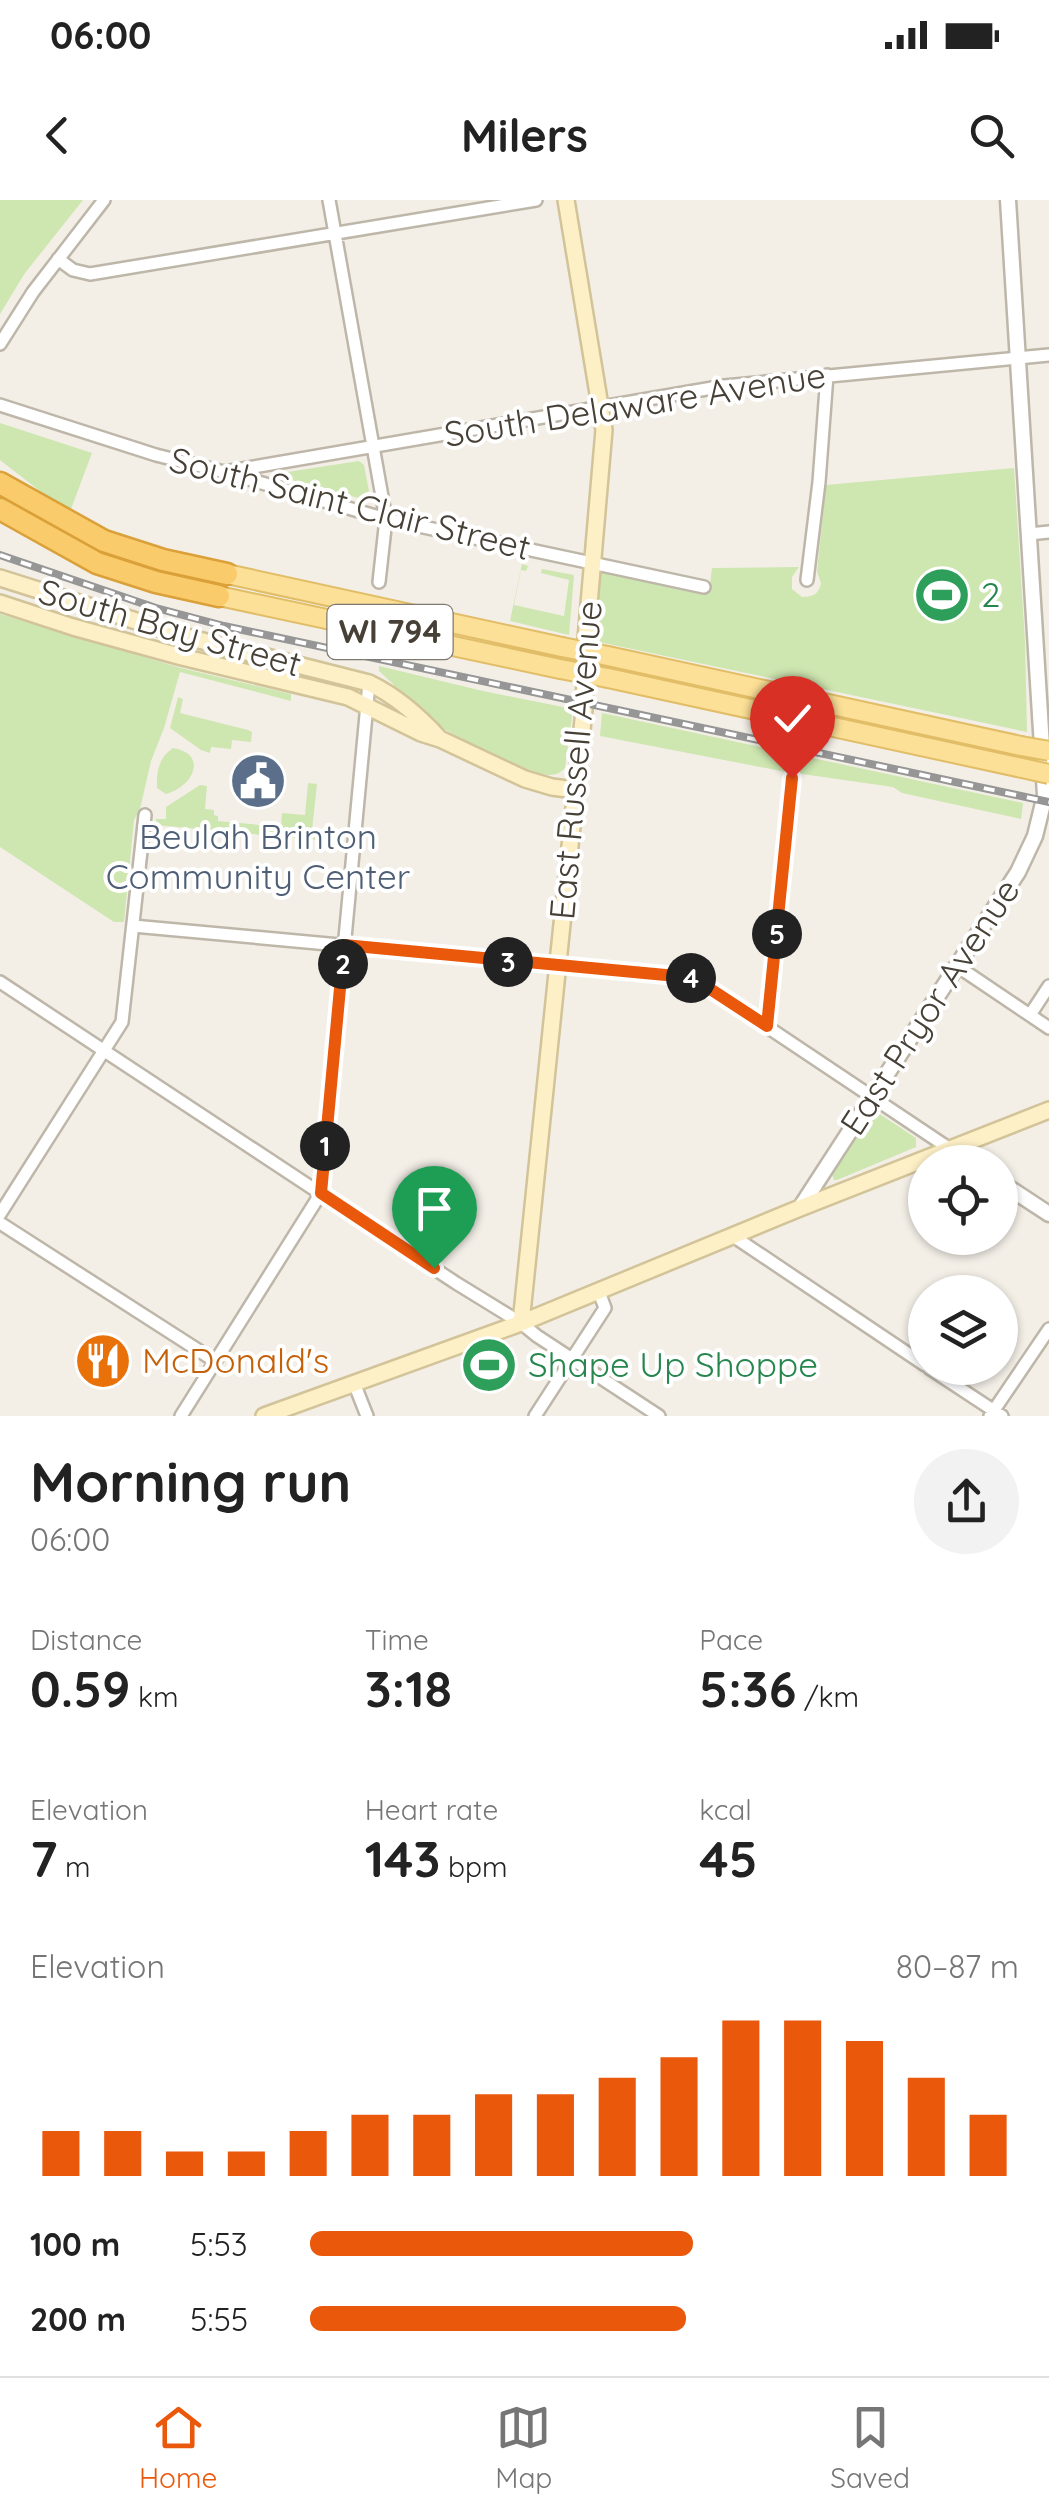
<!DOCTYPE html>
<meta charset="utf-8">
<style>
body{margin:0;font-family:Quicksand,sans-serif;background:#f2f2f2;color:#222;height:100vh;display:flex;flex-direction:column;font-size:38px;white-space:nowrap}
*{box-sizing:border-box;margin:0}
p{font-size:32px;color:#767676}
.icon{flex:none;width:55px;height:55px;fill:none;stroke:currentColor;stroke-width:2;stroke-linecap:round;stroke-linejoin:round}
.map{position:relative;height:1216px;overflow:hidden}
.sheet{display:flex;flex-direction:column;background:#fff;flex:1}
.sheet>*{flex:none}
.fabs{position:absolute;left:908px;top:945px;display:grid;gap:20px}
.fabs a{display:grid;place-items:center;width:110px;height:110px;border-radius:50%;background:#fff;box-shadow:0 2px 8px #0004;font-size:50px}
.pin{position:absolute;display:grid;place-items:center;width:85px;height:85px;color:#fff;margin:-102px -42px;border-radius:50% 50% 50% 0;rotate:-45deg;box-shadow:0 0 10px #0007}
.pin .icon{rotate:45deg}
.km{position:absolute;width:50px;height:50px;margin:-25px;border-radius:50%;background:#222;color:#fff;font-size:28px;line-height:50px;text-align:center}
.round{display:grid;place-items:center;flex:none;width:105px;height:105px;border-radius:52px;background:#f2f2f2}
.head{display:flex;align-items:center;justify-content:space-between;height:170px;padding:0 30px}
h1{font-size:55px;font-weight:700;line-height:75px}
.stats{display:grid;grid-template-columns:repeat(3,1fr);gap:15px;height:170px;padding:10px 30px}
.stats div{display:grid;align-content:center}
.stats b{font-size:50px;font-weight:700}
.stats small{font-size:28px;font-weight:400}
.stats p{font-size:28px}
.chart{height:280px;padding:20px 30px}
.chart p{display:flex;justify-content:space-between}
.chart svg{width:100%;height:180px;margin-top:10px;stroke:#ea580c;stroke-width:6}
ul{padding:0 30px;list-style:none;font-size:32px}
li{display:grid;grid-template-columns:160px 120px 1fr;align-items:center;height:75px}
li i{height:25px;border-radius:12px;background:#ea580c}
.status{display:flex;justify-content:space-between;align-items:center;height:70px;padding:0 50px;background:#fff;direction:ltr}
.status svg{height:28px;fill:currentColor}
header{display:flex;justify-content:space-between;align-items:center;height:130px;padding:0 30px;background:#fff;font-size:45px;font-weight:700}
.dock{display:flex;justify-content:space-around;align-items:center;height:140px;border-top:2px solid #e0e0e0;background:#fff;font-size:28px;color:#767676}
.dock a{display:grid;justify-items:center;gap:5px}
.dock .on{color:#ea580c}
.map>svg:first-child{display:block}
.green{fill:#cee6b0}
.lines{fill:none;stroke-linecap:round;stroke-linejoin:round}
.minor-casing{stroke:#beb7a9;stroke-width:16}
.tertiary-casing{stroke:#beb7a9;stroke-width:19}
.secondary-casing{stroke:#d2c398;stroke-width:20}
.primary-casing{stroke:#e1bd67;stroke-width:22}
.motorway-casing{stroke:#daa03a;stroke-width:25}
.minor{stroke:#fff;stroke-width:11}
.tertiary{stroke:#fff;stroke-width:14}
.secondary{stroke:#fdf0c6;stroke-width:15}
.primary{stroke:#fce097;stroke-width:18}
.motorway{stroke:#facb6a;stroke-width:20}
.rail-casing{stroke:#969696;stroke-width:8}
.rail{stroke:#fff;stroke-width:4;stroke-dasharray:11;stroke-linecap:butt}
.primary-bridge-casing{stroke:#e1bd67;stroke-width:22;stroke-linecap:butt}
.primary-bridge{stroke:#fce097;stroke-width:18}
.route-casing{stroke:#fff;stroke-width:20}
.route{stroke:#ea580c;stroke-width:12}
.labels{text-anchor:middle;stroke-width:8;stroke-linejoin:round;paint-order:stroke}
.shield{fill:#fff;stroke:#7e7972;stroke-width:2.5}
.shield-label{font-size:32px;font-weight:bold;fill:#464036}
.street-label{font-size:35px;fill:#464036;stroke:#fff}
.leisure-label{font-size:35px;fill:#27864d;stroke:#fff;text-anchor:start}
.service-label{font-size:35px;fill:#4e5e75;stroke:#fff}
.food-label{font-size:35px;fill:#c56008;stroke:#fff;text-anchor:start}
</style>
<div class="status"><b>06:00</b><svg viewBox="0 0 49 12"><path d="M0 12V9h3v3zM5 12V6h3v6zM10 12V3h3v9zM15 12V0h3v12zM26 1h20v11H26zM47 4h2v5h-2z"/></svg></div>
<header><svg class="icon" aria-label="back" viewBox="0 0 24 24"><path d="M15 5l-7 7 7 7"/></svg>Milers<svg class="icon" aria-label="search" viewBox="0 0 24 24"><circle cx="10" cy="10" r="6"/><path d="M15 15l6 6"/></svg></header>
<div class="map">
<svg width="1049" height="1216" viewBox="0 0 1049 1216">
<rect width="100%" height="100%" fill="#f3efe7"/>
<path class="green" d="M0,0H83L25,73L0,114Z
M0,223L92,253L71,309L45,295L0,260Z
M359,261L364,265L369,291L362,299L277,276L281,273Z
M1014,268L1025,441L1027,532L594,441L600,371L703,394L709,392L712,368L799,367L792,377V389L802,397C813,397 819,394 821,383L817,372L826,285Z
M522,364L528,366L526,371L521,370L514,405L564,416L569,380L541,373L542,369L574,375L569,435L510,421Z
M0,414L181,468L291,494V501L180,472L164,528L151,561L140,609L134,620L124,722H114L0,647Z
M379,466L483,491L573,509L565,568C559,573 559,574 551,575C527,575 456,538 436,523C421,512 407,499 393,487L394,485L379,471Z
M178,497L183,499L180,513L248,530L252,532L251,542L232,540L231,549L211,547L210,553L201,550L170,528Z
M602,513L1023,603L1021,619L902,593L893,587L781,571L600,536Z
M173,548C209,554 193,587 166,594L157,588C156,572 159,557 173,548Z
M308,583L317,584L312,630L319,638L337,640L338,642L156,625V619H166V607L200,585L207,586L205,609L214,610V615L218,616V621L281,627L282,613L305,615Z
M873,913H878L916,938V947L837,980H834L831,972L868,916Z"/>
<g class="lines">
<g class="minor-casing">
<path id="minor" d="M329,0L386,319L379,382
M58,59L73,70L90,74L536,0
M0,144L33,92L104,0
M0,205L156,255L224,272L386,319L704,387
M224,272L724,186L1049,155
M1029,334L1049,332
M807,380L819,282L827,175
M133,726L687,777L698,781L748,814L950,949
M957,766L1049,828
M0,782L456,1083L521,1123L537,1136L659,1216
M1030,815L1049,786
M767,827L792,578
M0,1014L122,822L145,615
M0,1023L215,1161
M733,1036L925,1165
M929,1168L1002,1216
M354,1183L367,1216
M181,1216L321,993L369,483
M535,1216L605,1108L599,1092
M990,1216L1049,1129"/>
</g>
<g class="tertiary-casing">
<path id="tertiary" d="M950,949L971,962
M1000,982L1049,1014
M800,1008L1018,672L1035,636L1045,595L1008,0"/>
</g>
<g class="secondary-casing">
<path id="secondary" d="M0,378L187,437L369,483C396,496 420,517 440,539
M0,403L73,427L182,457L348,497L421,533L440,539L525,579L552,587L575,590
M521,1123L584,510L586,439L604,230L566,0
M264,1216L521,1123L800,1008L1049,910"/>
</g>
<g class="primary-casing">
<path id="primary" d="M227,374L562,447
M219,396L560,469
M608,456L1021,546
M608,478L1022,568"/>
</g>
<g class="motorway-casing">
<path id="motorway" d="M0,283L104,341L163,360L227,374
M0,309L97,363L156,382L219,396"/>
</g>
<use href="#minor" class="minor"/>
<use href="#tertiary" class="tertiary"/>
<use href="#secondary" class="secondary"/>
<use href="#primary" class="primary"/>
<use href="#motorway" class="motorway"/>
<g class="rail-casing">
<path id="rail" d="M0,355L156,408L224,426L1049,602"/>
</g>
<use href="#rail" class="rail"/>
<g class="primary-bridge-casing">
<path id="primary-bridge" d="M562,447L608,456
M560,469L608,478
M1021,546L1049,551
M1022,568L1049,574"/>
</g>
<use href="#primary-bridge" class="primary-bridge"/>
</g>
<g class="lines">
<g class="route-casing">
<path id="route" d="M434,1068L321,993L344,745L687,777L698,781L767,826L792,578"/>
</g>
<use href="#route" class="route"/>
</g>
<defs>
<g id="stadium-disc" transform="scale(2.875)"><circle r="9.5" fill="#2e9e5b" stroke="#fff"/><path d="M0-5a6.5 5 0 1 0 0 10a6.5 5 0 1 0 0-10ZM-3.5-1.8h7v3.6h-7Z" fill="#fff"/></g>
<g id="civic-disc" transform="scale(2.875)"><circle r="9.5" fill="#5c6f8a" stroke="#fff"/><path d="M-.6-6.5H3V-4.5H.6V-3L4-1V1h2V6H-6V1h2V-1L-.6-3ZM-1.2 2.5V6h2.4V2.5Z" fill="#fff"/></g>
<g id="restaurant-disc" transform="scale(2.875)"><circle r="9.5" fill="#e8710a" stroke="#fff"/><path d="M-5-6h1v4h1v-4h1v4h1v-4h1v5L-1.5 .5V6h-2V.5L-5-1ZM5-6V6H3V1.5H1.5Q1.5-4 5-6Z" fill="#fff"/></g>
</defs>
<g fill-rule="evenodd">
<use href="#stadium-disc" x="942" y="395"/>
<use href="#civic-disc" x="258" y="581"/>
<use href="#restaurant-disc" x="103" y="1161"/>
<use href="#stadium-disc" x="489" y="1165"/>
</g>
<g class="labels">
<rect class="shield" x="327.5" y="405" width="125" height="54" rx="8"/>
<g class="shield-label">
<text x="390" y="443">WI 794</text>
</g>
<g class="street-label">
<text transform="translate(635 205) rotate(-9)" y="12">South Delaware Avenue</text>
<text transform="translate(350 304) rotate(14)" y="12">South Saint Clair Street</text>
<text transform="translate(170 428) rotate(16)" y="12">South Bay Street</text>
<text transform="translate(576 560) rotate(-85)" y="12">East Russell Avenue</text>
<text transform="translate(930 807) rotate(-57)" y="12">East Pryor Avenue</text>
</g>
<g class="leisure-label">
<text x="981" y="407">2</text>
<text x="528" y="1177">Shape Up Shoppe</text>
</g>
<g class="service-label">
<text x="258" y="649">Beulah Brinton<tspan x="258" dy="40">Community Center</tspan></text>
</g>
<g class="food-label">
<text x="142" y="1173">McDonald's</text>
</g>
</g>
</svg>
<div class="fabs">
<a><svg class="icon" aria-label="locate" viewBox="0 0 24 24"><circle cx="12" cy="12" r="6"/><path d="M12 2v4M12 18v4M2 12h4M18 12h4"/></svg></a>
<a><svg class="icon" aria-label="layers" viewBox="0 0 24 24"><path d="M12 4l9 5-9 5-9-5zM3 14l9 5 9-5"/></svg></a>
</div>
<div class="pin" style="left:434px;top:1068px;background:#1e9e55"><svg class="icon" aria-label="arrive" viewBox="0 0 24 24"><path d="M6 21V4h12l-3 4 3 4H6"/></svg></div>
<div class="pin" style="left:792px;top:578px;background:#d93025"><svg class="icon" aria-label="check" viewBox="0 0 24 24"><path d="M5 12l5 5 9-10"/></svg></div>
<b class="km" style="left:325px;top:946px">1</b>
<b class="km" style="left:343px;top:764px">2</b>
<b class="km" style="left:508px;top:762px">3</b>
<b class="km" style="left:691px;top:778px">4</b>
<b class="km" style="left:777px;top:734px">5</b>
</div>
<section class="sheet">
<div class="head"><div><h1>Morning run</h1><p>06:00</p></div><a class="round"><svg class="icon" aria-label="share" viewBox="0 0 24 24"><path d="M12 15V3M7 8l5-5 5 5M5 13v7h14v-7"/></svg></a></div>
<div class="stats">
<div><p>Distance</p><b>0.59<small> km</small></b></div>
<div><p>Time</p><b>3:18</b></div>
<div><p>Pace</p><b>5:36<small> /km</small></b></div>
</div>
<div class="stats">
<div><p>Elevation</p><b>7<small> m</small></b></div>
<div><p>Heart rate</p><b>143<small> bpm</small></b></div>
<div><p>kcal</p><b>45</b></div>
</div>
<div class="chart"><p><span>Elevation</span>80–87 m</p>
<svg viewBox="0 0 160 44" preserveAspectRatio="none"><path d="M5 44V33M15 44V33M25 44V38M35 44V38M45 44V33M55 44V29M65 44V29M75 44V24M85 44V24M95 44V20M105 44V15M115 44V6M125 44V6M135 44V11M145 44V20M155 44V29"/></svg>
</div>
<ul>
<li><b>100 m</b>5:53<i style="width:54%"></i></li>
<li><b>200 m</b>5:55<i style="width:53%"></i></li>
</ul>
</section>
<nav class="dock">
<a class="on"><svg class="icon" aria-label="home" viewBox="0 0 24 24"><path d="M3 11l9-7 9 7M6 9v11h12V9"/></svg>Home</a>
<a><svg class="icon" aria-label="map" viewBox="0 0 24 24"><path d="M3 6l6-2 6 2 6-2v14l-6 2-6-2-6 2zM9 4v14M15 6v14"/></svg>Map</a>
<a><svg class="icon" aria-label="saved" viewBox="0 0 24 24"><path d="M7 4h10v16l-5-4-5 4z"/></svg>Saved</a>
</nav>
